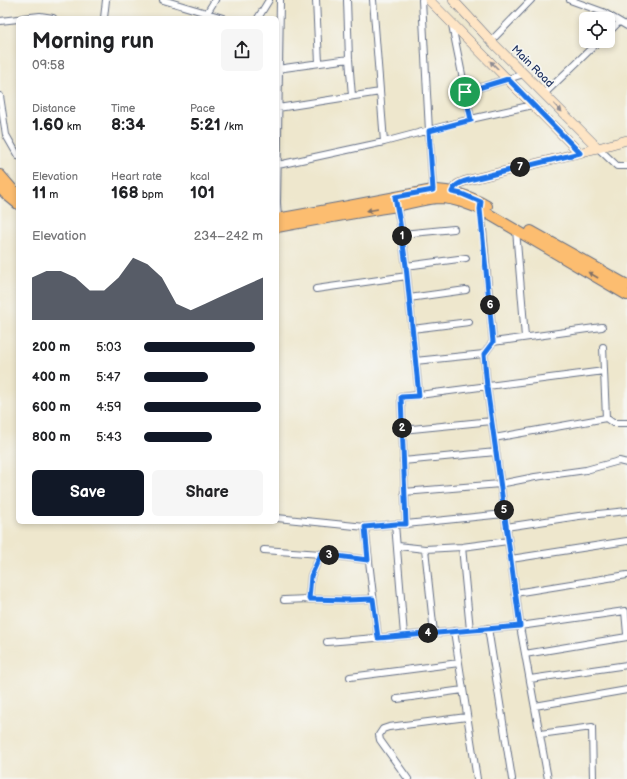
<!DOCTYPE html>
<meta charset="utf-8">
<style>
body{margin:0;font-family:"Balsamiq Sans",sans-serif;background:#f6f6f6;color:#202124;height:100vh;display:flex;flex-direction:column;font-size:15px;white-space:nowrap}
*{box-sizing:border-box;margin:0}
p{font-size:13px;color:#757577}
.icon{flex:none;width:22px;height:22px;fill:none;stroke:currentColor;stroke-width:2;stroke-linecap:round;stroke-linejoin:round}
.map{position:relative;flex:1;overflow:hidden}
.panel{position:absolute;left:16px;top:16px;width:263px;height:508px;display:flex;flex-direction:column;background:#fff;border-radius:6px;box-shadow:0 2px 6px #0003}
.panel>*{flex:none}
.tools{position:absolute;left:579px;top:12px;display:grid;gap:8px}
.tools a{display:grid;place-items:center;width:36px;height:36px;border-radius:6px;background:#fff;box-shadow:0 2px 6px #0003;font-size:20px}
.pin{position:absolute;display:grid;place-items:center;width:34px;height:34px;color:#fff;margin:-17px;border:2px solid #fff;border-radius:50%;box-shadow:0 1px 4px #0007}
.km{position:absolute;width:20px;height:20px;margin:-10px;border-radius:50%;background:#222;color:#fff;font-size:11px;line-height:20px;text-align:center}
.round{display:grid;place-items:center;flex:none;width:42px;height:42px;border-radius:6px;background:#f6f6f6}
.overview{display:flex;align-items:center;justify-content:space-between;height:68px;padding:0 16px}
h1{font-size:22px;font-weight:700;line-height:30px}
.figures{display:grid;grid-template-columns:repeat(3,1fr);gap:6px;height:68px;padding:4px 16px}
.figures div{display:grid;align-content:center}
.figures b{font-size:17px;font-weight:700}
.figures small{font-size:11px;font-weight:400}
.figures p{font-size:11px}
.chart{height:112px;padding:8px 16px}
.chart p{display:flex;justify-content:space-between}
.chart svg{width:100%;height:72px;margin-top:4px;fill:#111827;opacity:.7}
.primary-button{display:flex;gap:8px;margin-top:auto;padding:8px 16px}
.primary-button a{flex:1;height:46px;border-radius:6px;background:#111827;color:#fff;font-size:16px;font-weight:700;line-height:46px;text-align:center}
.primary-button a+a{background:#f6f6f6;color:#202124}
ul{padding:0 16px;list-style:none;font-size:13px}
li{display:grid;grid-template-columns:64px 48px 1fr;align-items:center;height:30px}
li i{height:10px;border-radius:5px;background:#111827}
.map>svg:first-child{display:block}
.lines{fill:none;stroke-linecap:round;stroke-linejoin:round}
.street-casing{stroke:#656f85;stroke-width:8}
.secondary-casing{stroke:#656f85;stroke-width:10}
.primary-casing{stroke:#656f85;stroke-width:12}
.street{stroke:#fff;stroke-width:6}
.secondary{stroke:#fee5c5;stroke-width:9}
.primary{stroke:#fcbd6f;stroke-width:10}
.oneway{fill:#8c8a92}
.oneway2{fill:#806f66}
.route-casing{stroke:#fff;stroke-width:8}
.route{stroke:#1a73e8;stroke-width:5}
.labels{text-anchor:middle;stroke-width:3.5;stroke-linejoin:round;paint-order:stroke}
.street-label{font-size:11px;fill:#1b2f5e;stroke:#f6f6f2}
</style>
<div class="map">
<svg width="627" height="779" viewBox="0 0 627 779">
<rect width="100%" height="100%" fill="#f6f6f2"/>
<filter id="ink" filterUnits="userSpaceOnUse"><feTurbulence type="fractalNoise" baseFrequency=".025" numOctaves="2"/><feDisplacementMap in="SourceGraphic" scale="8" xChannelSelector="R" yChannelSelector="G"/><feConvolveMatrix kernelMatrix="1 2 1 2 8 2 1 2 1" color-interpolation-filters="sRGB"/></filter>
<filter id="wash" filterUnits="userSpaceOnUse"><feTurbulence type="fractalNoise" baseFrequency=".012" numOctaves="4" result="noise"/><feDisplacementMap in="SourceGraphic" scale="16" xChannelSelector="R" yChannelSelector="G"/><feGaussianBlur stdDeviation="0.9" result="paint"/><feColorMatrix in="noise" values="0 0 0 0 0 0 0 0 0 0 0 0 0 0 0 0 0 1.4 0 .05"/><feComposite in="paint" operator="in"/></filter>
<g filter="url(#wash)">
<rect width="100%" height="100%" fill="#eee7cd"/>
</g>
<g filter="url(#ink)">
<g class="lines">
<g class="street-casing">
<path id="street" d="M163,0L223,18
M316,0L319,63
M347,0L349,59L352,96
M373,0L384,142
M422,0L429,131L433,190
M570,0L603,12L627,26
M207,13L215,0
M22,18L40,16L53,18
M104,18L106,0
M258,18L269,0
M0,21L18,19
M452,25L471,119
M608,33L619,22
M491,41L531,0
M277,69L349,59
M465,92L524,74
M544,94L599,41
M0,96L6,135L18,156
M278,108L380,92
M598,148L617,166H627
M278,165L384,142L471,119L533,105
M396,203L400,223L406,266L419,395
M481,208L493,342L602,327
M278,219L277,203L280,0
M516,230L525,337
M402,234L454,229
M406,266L466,258
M316,289L407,276
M409,298L466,290
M412,329L469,322
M603,347L606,418
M484,354L493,342
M415,361L484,354L487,387L521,632L548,779
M402,430L492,421
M494,438L606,418L613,423H627
M403,461L496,452
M404,492L500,484L535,477L586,470L619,461L627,463
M277,518L365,527L395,524H406L504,514
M395,524L404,635
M406,524L401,397L419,395L604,371
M365,527L378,638
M506,527L579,516L627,511
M398,546L425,549L462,547L508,541
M462,547L470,630
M425,549L434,633
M264,550L321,554L368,560
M511,559L627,541
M515,593L627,575
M309,599L311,576L321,554
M284,600L309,599L347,600L373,599
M488,628L512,779
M454,631L477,779
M327,642L520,626L625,611L627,634
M525,654L627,637
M350,677L459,663
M530,679L627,665
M397,699L463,690
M535,706L627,690
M540,734L592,727L593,779
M408,779L380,740L379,735L383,729L389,727L467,717"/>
</g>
<g class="secondary-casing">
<path id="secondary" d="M429,0L580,153
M453,0L491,41L598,148
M451,197C454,185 457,183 469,180L598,148L627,140"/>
</g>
<g class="primary-casing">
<path id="primary" d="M0,175L13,190L18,194
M0,188L7,195L18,204
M277,219L338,208L433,190C453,190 470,196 487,206
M277,227C315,220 353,213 391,207C408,204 425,198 442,198C456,199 468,204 480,209L627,295
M531,231L627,285"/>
</g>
<use href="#street" class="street"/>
<use href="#secondary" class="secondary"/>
<use href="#primary" class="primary"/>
</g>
<defs><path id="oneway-solid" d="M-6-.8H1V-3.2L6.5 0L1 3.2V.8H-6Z"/></defs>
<g class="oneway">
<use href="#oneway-solid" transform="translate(494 65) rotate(-135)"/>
<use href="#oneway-solid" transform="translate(558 108) rotate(45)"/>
</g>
<g class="oneway2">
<use href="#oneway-solid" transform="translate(372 210) rotate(170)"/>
<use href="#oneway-solid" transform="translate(593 275) rotate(-150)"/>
</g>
</g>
<g class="lines" filter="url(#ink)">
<g class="route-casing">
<path id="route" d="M508,79L580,153L469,180C462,182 455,184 452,192L462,194L481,202L480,209L493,342L484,354L487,387L520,626L378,638L373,599L347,600L309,599L311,576L321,554L368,560L365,527L396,524H406L401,397L419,396L406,266L400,223L395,197L433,190L429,131L471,120L465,92Z"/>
</g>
<use href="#route" class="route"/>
</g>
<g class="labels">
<g class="street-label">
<text transform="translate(533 66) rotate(45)" y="4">Main Road</text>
</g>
</g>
</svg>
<div class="tools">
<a><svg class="icon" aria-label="locate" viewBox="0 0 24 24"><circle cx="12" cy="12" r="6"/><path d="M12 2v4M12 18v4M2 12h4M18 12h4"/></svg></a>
</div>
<div class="pin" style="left:465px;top:92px;background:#1e9e55"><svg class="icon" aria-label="arrive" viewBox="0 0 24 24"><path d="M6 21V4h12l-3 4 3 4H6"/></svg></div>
<b class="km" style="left:402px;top:236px">1</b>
<b class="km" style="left:402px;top:428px">2</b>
<b class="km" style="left:329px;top:555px">3</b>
<b class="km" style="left:428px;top:633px">4</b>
<b class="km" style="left:504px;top:510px">5</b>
<b class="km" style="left:490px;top:305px">6</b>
<b class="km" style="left:520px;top:167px">7</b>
<section class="panel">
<div class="overview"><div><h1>Morning run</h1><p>09:58</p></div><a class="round"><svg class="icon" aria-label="share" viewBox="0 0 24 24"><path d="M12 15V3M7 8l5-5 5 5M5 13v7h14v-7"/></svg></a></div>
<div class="figures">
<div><p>Distance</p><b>1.60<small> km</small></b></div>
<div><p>Time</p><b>8:34</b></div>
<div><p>Pace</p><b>5:21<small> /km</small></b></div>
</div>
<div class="figures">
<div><p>Elevation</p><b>11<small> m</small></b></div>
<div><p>Heart rate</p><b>168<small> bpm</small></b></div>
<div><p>kcal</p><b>101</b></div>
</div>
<div class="chart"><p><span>Elevation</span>234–242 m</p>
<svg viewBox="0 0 160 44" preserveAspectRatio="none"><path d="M0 44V18L10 14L20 14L30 18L40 26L50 26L60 18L70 6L80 10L90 18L100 34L110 38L120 34L130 30L140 26L150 22L160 18V44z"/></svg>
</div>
<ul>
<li><b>200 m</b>5:03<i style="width:93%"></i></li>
<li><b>400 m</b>5:47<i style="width:54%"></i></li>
<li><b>600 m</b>4:59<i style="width:98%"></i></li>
<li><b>800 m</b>5:43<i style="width:57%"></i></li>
</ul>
<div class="primary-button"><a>Save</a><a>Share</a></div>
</section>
</div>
